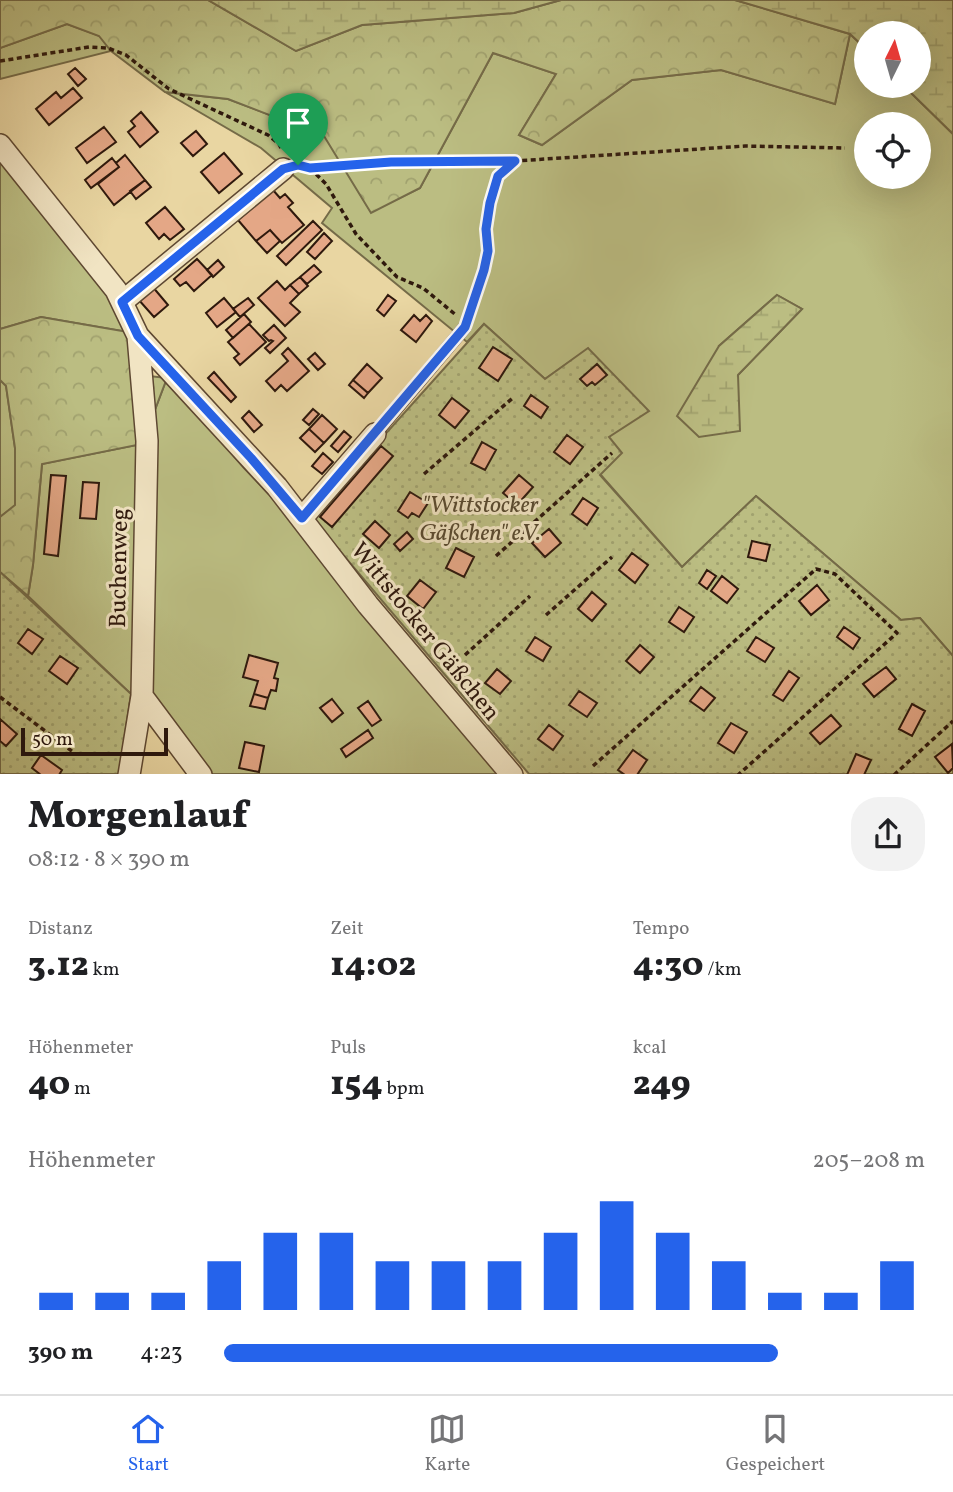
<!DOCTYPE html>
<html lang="de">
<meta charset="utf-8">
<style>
body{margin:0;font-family:Vollkorn,serif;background:#f2f2f2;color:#202124;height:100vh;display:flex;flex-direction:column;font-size:26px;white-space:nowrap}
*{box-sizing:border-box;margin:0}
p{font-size:23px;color:#757577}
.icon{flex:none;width:38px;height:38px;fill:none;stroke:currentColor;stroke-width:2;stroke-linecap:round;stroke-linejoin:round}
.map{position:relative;height:774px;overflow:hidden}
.sheet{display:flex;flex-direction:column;background:#fff;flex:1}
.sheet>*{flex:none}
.needle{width:46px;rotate:5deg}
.controls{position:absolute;left:854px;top:21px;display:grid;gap:14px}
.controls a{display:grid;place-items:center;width:77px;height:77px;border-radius:50%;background:#fff;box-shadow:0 7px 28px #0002;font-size:35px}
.scale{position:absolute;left:21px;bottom:18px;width:147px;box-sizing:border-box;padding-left:7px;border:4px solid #2f190d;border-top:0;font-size:19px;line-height:24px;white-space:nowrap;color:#2f190d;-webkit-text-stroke:5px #f1e4c3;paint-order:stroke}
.pin{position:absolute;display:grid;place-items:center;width:60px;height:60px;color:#fff;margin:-72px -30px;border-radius:50% 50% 50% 0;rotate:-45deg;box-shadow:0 0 7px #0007}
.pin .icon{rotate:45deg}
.round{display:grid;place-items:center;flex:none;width:74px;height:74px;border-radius:28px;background:#f2f2f2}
.overview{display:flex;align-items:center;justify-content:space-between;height:119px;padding:0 28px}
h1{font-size:38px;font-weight:800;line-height:52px}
.stats{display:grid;grid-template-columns:repeat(3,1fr);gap:10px;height:119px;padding:7px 28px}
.stats div{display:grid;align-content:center}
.stats b{font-size:35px;font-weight:800}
.stats small{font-size:19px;font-weight:400}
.stats p{font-size:19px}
.chart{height:196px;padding:14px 28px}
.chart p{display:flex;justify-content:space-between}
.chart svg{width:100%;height:126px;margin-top:7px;stroke:#2563eb;stroke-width:6}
ul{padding:0 28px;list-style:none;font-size:23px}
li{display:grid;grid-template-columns:112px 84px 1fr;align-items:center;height:52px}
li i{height:18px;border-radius:9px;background:#2563eb}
.menu{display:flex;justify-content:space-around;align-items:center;height:98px;border-top:2px solid #e0e0e0;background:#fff;font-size:19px;color:#757577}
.menu a{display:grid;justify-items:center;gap:4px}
.menu .on{color:#2563eb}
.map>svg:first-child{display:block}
.green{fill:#bbbd82;stroke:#756b48;stroke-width:2;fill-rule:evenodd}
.forest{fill:url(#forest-crowns);stroke:#756b48;stroke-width:2}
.wetland{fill:url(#wetland-marsh);stroke:#756b48;stroke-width:2}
.garden{fill:url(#garden-dots);stroke:#756b48;stroke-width:2}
.building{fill:#e4a786;stroke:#2f190d;stroke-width:2}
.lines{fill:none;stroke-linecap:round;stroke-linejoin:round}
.lane-casing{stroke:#5e4832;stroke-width:14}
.street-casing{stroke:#5e4832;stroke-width:24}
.path{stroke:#2f190d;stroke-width:3.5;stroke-dasharray:5 3.5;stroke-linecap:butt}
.lane{stroke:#f1e4c3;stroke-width:10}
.street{stroke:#f1e4c3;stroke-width:21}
.route-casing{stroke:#fff;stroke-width:14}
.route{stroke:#2563eb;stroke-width:9}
.labels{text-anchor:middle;stroke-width:6;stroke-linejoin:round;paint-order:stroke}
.park-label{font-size:24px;font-style:italic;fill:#594a30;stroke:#f1e4c3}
.street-label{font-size:24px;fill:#2f190d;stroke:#f1e4c3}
</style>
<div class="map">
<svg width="953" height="775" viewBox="0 0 953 775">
<defs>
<pattern id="forest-crowns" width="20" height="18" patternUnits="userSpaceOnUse" patternTransform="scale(1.75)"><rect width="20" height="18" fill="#bbbd82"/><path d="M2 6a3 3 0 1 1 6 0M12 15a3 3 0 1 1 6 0" fill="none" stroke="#a1a26f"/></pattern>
<pattern id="wetland-marsh" width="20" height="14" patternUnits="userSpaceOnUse" patternTransform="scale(1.75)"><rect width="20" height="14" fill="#bbbd82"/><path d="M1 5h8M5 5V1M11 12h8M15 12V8" fill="none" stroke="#a1a26f"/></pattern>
<pattern id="garden-dots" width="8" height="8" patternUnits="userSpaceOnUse" patternTransform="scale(1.75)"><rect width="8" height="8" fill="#bbbd82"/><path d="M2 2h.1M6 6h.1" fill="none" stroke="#a1a26f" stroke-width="1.8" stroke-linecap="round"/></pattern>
</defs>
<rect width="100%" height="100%" fill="#e9d6a2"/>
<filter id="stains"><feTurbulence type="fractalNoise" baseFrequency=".00286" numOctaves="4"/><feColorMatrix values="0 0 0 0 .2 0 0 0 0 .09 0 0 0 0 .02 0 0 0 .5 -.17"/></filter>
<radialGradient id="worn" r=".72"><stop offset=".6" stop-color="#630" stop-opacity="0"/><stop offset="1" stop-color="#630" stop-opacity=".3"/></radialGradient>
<path class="green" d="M67,24L100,36L111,51L0,79V48Z
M850,34L866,49V86H904L953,134V656L920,618L901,620L756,496L682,567L600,474L609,438L588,349L545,379L484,324L467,342L322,223L332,208L261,148L165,92L228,99L325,136L371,212L420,188L493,53L556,74L519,135L542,145L632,80L721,70L835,104ZM866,124H919V177H866ZM777,295L802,309L738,375L719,346Z
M0,157L111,294L128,332L41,317L0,329Z
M167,378L244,468L285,511L502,774H209L154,703L131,694L28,596L33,565L42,464L142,444Z
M0,380L6,385L15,448V506L0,517Z"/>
<path class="forest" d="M0,0H208L296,51L362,25L514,13L561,0H735L850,34L835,104L721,70L632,80L542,145L519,135L556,74L493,53L420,188L371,213L324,136L228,99L165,92L111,51L99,36L67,24L0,48Z
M41,317L128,332L132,374L167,378L142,444L42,464L33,565L28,596L0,572V517L15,505V448L6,386L0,380V329Z"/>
<path class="wetland" d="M208,0H561L514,13L362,25L296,51Z
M735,0H953V134L904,86H919V33H866V49L850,34Z
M777,295L802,309L738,375L740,431L699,437L677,416L719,346Z"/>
<path class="garden" d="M484,324L545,379L588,348L649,411L609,437L622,453L600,475L682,567L756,496L901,620L920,618L953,656V774H529L311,517Z
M0,572L131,694L119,774H0Z"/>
<path class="building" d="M75,68L86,79L78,86L68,74Z
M73,88L82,98L49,125L36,109L56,92L61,98Z
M141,112L158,132L140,147L128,132L135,126L131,121Z
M104,127L116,142L87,163L76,148Z
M196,131L207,144L193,156L181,143Z
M224,153L242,174L219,193L201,172Z
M125,155L145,180L114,205L98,184L119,167L116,163Z
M112,158L119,167L91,188L85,180Z
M145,180L151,187L136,199L130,191Z
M273,190L280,198L285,194L293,203L288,207L304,225L282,243L270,230L256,241L238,220Z
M165,207L184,229L170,240L164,234L159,239L146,223Z
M313,221L322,230L286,265L277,256Z
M270,230L280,241L267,253L256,241Z
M324,233L332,241L315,259L307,252Z
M197,259L212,275L194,291L186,282L180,286L174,279Z
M218,260L224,267L213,277L207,270Z
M314,265L321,272L307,284L300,277Z
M300,277L308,286L299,294L290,285Z
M277,281L285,290L290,285L299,294L290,303L300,312L285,326L258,298Z
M152,286L168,305L154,317L138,299Z
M388,295L396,301L384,316L377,310Z
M224,298L236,312L217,327L206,313Z
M248,298L254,305L240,317L233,309Z
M244,314L251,322L233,338L226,330Z
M414,315L420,321L426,315L432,321L416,342L401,330Z
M249,324L266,342L240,365L234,358L239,354L228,342Z
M274,325L286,338L270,353L265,348L273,341L271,340L269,341L263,335Z
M493,347L512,359L498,381L479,368Z
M288,348L309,371L287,391L281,385L275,391L266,381L288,361L282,354Z
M315,353L325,364L318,370L308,359Z
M367,364L382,378L368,393L353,380Z
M597,364L607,375L595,385L592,382L587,386L580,379Z
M214,372L236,397L231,402L208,378Z
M353,380L368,393L364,398L349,385Z
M531,395L548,407L541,418L524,406Z
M452,398L469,411L455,428L439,415Z
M313,409L319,414L309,425L303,420Z
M249,411L262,425L254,432L242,418Z
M322,415L337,429L324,443L309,429Z
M309,429L324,443L315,452L300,438Z
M344,431L351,437L338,452L331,446Z
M567,435L583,447L570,464L554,452Z
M482,442L496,450L485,470L471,463Z
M381,446L393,456L332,527L320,517Z
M323,453L333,462L322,474L312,466Z
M51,475L66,476L58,556L44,554Z
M519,475L533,487L517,505L503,493Z
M83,482L99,483L96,519L80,518Z
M410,492L428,503L419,517L412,513L408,518L398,511Z
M583,498L598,508L587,525L572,514Z
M375,521L390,535L379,548L363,534Z
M549,529L561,543L545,557L532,543Z
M407,532L413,539L400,551L394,544Z
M752,541L770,545L766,561L748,557Z
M456,548L474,557L464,577L446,568Z
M632,553L648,565L635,583L619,570Z
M707,570L716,576L707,589L699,583Z
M722,576L738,589L727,603L711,591Z
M420,580L436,592L423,609L407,596Z
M817,585L829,600L811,615L799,601Z
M592,592L606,604L592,621L578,609Z
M679,607L694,617L684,632L669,622Z
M844,627L860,638L853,649L837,637Z
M28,629L43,639L32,654L18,643Z
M535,637L551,647L543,661L526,651Z
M756,637L774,648L765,662L747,651Z
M640,645L654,657L640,673L626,661Z
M249,655L278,663L274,678L278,679L276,691L271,690L268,698L254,694L258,681L243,677Z
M60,656L78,668L67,684L49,671Z
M886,667L896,679L874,697L863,684Z
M497,669L511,681L500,694L485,683Z
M789,671L799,678L783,701L773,695Z
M701,687L715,698L704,711L690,701Z
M579,691L597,703L587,717L569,705Z
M254,694L268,698L265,709L250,706Z
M332,699L343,713L332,722L320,708Z
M368,701L381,720L372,726L358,708Z
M912,704L925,711L912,736L899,729Z
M831,715L841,726L820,744L810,733Z
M0,719L17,734L6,746L0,741Z
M731,723L747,732L734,753L718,743Z
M549,725L563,736L553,750L538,739Z
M368,730L373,738L346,757L341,749Z
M245,742L264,746L259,772L239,768Z
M952,744L953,768L948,773L935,757Z
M633,750L647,760L637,775H625L618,770Z
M856,754L871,760L864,775H847Z
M41,755L62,770L59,775H41L32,768Z"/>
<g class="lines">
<g class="lane-casing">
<path id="lane" d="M375,434L465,327"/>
</g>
<g class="street-casing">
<path id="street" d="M0,145L116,290L138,336L147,441L142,696L129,775
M122,302L283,169
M138,336L277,487L368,605L512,775
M302,518L375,434
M142,696L201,775"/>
</g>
<path class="path" d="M0,61L89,47L108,48L126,55L169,89L268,135L279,144L282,150
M302,166L310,168L326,184L356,234L397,277L423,288L456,315
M310,168L391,162L515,161L745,146L845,148
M469,315L484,270L488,251L486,229L490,203L498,176L513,162
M424,474L514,397
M496,556L612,453
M113,605L123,594
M546,615L612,557
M465,655L530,596
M0,697L73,752
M593,766L816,569L835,574L897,633L738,775
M894,775L953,721"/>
<use href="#lane" class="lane"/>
<use href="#street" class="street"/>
</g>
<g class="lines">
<g class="route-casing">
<path id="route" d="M515,161L498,176L490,203L486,229L488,251L484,270L465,327L302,518L251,458L138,336L122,302L283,169L298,165L310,168L391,162Z"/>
</g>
<use href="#route" class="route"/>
</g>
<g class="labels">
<g class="park-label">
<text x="480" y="512">"Wittstocker<tspan x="480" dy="28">Gäßchen" e.V.</tspan></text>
</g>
<g class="street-label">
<text transform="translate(118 568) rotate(-89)" y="8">Buchenweg</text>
<text transform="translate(426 631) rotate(51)" y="8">Wittstocker Gäßchen</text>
</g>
</g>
<rect width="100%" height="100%" filter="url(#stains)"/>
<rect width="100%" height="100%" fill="url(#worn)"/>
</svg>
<div class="controls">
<a><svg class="needle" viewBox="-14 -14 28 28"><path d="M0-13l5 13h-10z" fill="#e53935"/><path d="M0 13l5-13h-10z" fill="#757577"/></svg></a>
<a><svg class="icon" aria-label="locate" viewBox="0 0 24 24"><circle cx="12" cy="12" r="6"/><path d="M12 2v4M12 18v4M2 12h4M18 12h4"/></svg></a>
</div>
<div class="scale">50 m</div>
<div class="pin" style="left:298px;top:165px;background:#1e9e55"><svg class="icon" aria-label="arrive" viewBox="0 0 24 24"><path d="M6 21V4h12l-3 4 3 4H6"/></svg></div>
</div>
<section class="sheet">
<div class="overview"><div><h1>Morgenlauf</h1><p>08:12 · 8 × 390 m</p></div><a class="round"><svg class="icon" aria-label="share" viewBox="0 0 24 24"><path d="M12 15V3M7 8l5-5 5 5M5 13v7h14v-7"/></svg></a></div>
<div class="stats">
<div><p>Distanz</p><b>3.12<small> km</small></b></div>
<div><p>Zeit</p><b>14:02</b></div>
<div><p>Tempo</p><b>4:30<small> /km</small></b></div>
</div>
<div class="stats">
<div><p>Höhenmeter</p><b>40<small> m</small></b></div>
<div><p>Puls</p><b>154<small> bpm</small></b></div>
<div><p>kcal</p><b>249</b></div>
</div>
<div class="chart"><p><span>Höhenmeter</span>205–208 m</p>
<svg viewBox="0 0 160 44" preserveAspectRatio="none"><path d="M5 44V38M15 44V38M25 44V38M35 44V27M45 44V17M55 44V17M65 44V27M75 44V27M85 44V27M95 44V17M105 44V6M115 44V17M125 44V27M135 44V38M145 44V38M155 44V27"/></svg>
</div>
<ul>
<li><b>390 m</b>4:23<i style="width:79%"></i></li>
</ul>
</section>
<nav class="menu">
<a class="on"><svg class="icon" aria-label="home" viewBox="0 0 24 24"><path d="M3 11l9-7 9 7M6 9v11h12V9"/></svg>Start</a>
<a><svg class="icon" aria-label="map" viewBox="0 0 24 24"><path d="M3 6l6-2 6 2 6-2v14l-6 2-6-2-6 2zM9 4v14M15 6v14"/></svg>Karte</a>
<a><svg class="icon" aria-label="saved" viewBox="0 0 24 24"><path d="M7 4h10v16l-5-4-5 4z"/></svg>Gespeichert</a>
</nav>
